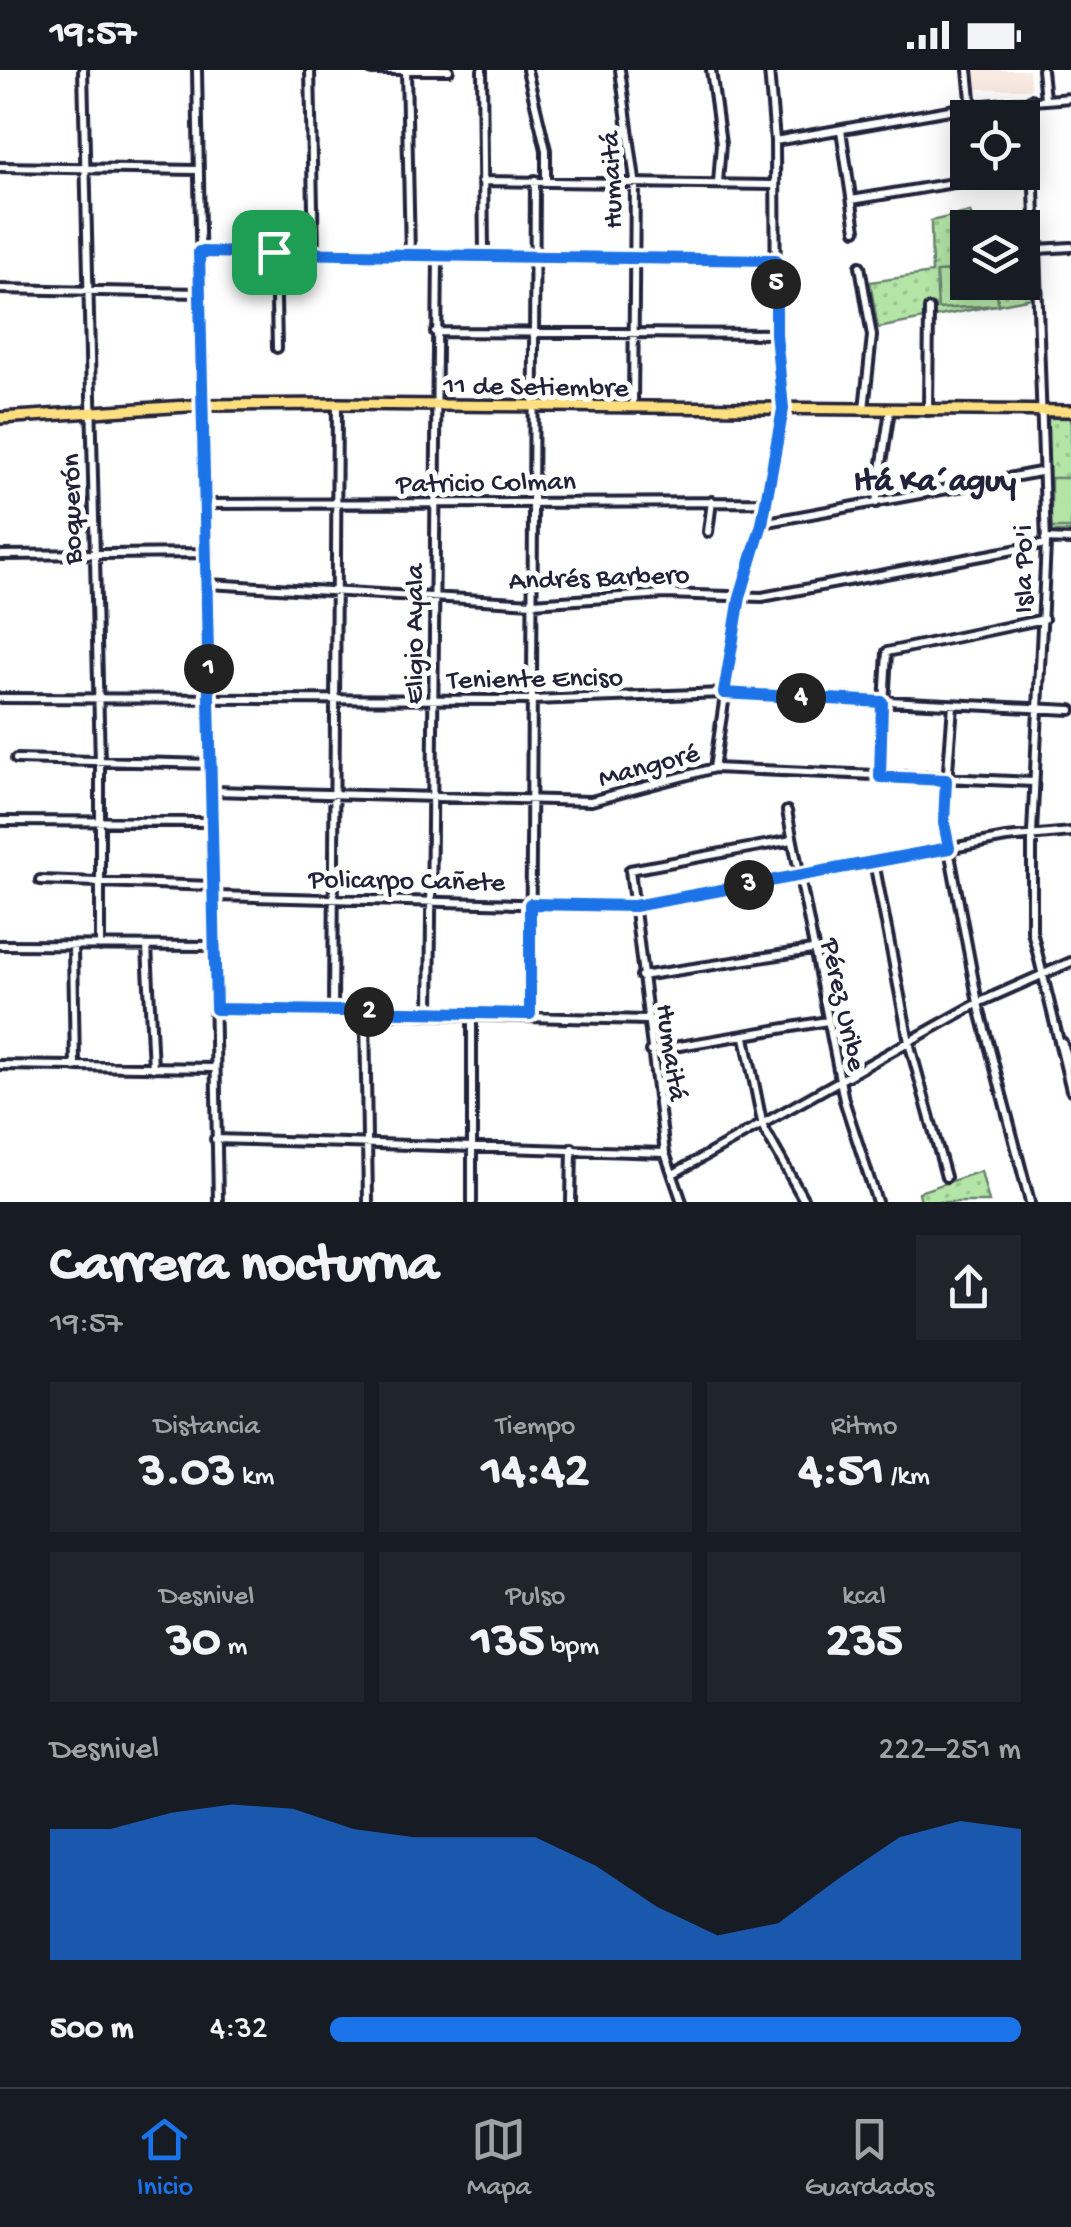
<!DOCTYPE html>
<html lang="es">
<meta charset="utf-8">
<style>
body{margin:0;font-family:"Gochi Hand",sans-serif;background:#20242c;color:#f1f3f6;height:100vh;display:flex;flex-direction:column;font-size:38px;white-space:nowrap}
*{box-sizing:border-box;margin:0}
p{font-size:32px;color:#9ea1a6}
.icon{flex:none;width:55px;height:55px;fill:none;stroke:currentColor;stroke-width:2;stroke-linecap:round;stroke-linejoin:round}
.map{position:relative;height:1132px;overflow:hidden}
.sheet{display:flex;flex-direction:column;background:#171b24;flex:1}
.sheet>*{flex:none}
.buttons{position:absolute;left:950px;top:30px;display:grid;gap:20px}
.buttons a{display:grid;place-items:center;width:90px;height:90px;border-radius:0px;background:#171b24;box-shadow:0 5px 25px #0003;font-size:50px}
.pin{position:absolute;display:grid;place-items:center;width:85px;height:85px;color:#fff;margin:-42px;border-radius:20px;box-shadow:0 5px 15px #0006}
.km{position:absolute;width:50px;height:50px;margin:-25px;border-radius:50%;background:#222;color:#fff;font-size:28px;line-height:50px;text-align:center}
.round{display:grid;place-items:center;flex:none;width:105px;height:105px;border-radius:0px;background:#20242c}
.head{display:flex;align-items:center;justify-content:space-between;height:170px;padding:0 50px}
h1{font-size:55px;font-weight:700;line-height:75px}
.stats{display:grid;grid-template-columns:repeat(3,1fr);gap:15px;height:170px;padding:10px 50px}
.stats div{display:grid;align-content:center;border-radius:0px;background:#20242c;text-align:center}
.stats b{font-size:50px;font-weight:700}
.stats small{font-size:28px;font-weight:400}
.stats p{font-size:28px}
.chart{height:280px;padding:20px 50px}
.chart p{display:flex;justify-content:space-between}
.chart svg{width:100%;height:180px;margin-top:10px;fill:#1a73e8;opacity:.7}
ul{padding:0 50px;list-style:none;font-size:32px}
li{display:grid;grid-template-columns:160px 120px 1fr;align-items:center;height:75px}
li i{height:25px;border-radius:12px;background:#1a73e8}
.status{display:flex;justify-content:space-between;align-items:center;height:70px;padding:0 50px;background:#171b24;direction:ltr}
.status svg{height:28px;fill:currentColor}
.tab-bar{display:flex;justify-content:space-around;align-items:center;height:140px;border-top:2px solid #363941;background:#171b24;font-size:28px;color:#9ea1a6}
.tab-bar a{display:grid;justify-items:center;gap:5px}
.tab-bar .selected{color:#1a73e8}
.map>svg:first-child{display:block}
.built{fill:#f8eae0}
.park{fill:url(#park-dots);stroke:#6a8470;stroke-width:2.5;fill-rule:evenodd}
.pitch{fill:#b3e5a6;stroke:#6a8470;stroke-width:2.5}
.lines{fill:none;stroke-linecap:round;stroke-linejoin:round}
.minor-casing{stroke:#22223b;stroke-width:14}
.major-casing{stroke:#22223b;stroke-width:16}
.minor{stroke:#fff;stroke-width:6}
.major{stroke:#fedf80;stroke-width:9}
.route-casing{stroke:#fff;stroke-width:20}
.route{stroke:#1a73e8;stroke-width:12}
.labels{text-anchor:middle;stroke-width:10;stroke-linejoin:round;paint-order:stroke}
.street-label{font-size:28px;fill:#22223b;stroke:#fff}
.quarter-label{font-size:32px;font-weight:bold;fill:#22223b;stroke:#fff}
</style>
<div class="status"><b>19:57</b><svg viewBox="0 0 49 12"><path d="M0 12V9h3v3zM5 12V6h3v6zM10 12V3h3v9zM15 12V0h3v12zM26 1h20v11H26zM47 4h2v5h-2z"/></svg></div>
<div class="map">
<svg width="1071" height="1132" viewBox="0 0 1071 1132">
<defs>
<pattern id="park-dots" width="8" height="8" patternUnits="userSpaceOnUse" patternTransform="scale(2.5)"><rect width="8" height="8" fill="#b3e5a6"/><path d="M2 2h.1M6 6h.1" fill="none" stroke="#9ac490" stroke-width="1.8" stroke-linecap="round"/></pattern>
</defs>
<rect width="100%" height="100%" fill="#fff"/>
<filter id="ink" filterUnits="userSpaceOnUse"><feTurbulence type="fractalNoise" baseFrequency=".01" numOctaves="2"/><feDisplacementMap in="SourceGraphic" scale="20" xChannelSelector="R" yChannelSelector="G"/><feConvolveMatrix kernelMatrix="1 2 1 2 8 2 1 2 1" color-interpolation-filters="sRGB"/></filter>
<g filter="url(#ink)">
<path class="built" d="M973,0H1029L1031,19H974Z"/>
<path class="park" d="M970,142L974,154L1030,144L1032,228L878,258L870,212L932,203L931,151ZM968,158H1022V212H968Z
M1048,348H1071V462H1048Z
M981,1101L989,1132H921L919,1122Z"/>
<path class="pitch" d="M967,200L968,212L997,213L998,235L938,239L936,202Z
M1051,408H1071V458H1051Z"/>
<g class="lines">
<g class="minor-casing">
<path id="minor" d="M83,0L100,693V876
M197,0L218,1132
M310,0L314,183
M372,0H449
M406,0L410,184
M482,0L484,184
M527,0L546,80V111
M620,0L635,110L633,337
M711,0L721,74L718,113
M968,0L973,48
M1042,0L1045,29
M1031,29L1046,474L1032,763V861L1071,1020
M841,60L856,160
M775,71L972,36L1071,28
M0,97L199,100
M482,111L773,115
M852,130L971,110L978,102
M1038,179L1071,177
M199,182L776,191
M275,183L277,278
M860,196L872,266L864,339
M0,219L200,223
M435,262L776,264
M928,341L929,239
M876,433L890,340
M207,434L766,432
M762,453L1040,402
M708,462L712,431
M1045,469L1071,470
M0,485L208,483
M209,514L533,533L664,524L762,527L1046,474
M0,628L532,630L724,623L1071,640
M953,635L944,753L978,933L1030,1132
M16,689L212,694
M714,698L740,527L762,453L783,339L776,264L775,71L769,0
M880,707L887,582L1044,549
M213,721L591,731L714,698L1034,712
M787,741L844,1030L877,1132
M0,751L213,752
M874,792L909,972L946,1107
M40,810L214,816
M215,826L633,837L1006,768L1071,762
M0,875L215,876
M73,876L75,997
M147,876L153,998
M641,906L812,880
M216,939L646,950
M333,942L337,334
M365,942L368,1132
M430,943L438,185
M530,944L535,110
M745,967L763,1057L805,1132
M1062,972L1071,995
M650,981L827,951
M0,995L214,998
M215,1069L665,1083
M673,1104L978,933L1071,892
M472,1132V944
M571,1132L572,1078
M682,1132L665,1083L630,800L792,770"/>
</g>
<g class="major-casing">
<path id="major" d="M0,348L203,335L337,334L1071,341"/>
</g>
<use href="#minor" class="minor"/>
<use href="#major" class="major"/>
</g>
</g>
<g class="lines" filter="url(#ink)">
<g class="route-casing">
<path id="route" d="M199,182L776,190V264L783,339L762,454L740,527L724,623L882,632L880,707L946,710L944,753L949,778L634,836L530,834V944L216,939Z"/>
</g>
<use href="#route" class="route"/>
</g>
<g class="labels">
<g class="street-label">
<text transform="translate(609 110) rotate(-92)" y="10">Humaitá</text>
<text transform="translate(536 314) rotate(1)" y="10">11 de Setiembre</text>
<text transform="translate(486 410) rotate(-1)" y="10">Patricio Colman</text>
<text transform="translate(69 439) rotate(-91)" y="10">Boquerón</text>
<text transform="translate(1021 499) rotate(-90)" y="10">Isla Po'i</text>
<text transform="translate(599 505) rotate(-2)" y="10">Andrés Barbero</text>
<text transform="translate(412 564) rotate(-90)" y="10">Eligio Ayala</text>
<text transform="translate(535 606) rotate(-1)" y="10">Teniente Enciso</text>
<text transform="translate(648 693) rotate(-15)" y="10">Mangoré</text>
<text transform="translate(407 808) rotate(1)" y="10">Policarpo Cañete</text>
<text transform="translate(846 934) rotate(78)" y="10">Pérez Uribe</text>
<text transform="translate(674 982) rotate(82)" y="10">Humaitá</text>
</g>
<g class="quarter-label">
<text x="935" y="419">Itá Ka´aguy</text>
</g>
</g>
</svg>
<div class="buttons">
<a><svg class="icon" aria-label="locate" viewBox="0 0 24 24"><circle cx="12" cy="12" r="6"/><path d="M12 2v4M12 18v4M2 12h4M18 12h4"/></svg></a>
<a><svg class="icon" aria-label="layers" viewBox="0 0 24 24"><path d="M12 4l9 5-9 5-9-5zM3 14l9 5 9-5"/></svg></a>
</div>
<div class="pin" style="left:274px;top:182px;background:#1e9e55"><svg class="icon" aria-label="arrive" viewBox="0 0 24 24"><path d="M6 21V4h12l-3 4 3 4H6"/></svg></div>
<b class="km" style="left:209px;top:599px">1</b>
<b class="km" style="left:369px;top:942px">2</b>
<b class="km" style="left:749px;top:815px">3</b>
<b class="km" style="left:801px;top:628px">4</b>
<b class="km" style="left:776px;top:214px">5</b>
</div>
<section class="sheet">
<div class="head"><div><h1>Carrera nocturna</h1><p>19:57</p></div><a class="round"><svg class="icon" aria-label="share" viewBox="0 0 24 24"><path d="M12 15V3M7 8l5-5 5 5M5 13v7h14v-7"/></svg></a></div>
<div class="stats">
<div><p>Distancia</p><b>3.03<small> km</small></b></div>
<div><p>Tiempo</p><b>14:42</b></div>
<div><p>Ritmo</p><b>4:51<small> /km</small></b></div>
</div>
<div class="stats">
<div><p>Desnivel</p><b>30<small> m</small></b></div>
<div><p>Pulso</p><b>135<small> bpm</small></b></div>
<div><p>kcal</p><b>235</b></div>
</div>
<div class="chart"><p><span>Desnivel</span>222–251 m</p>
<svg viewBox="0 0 160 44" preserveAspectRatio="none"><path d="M0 44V12L10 12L20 8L30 6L40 7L50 12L60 14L70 14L80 14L90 21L100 31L110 38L120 35L130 24L140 14L150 10L160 12V44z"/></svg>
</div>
<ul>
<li><b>500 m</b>4:32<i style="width:100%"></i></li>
</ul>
</section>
<nav class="tab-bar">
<a class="selected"><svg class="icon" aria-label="home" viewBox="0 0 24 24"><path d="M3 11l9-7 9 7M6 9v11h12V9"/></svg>Inicio</a>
<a><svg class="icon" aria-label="map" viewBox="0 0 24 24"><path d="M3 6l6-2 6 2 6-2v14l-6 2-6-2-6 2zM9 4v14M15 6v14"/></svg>Mapa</a>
<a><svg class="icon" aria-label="saved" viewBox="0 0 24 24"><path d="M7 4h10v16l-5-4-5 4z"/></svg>Guardados</a>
</nav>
